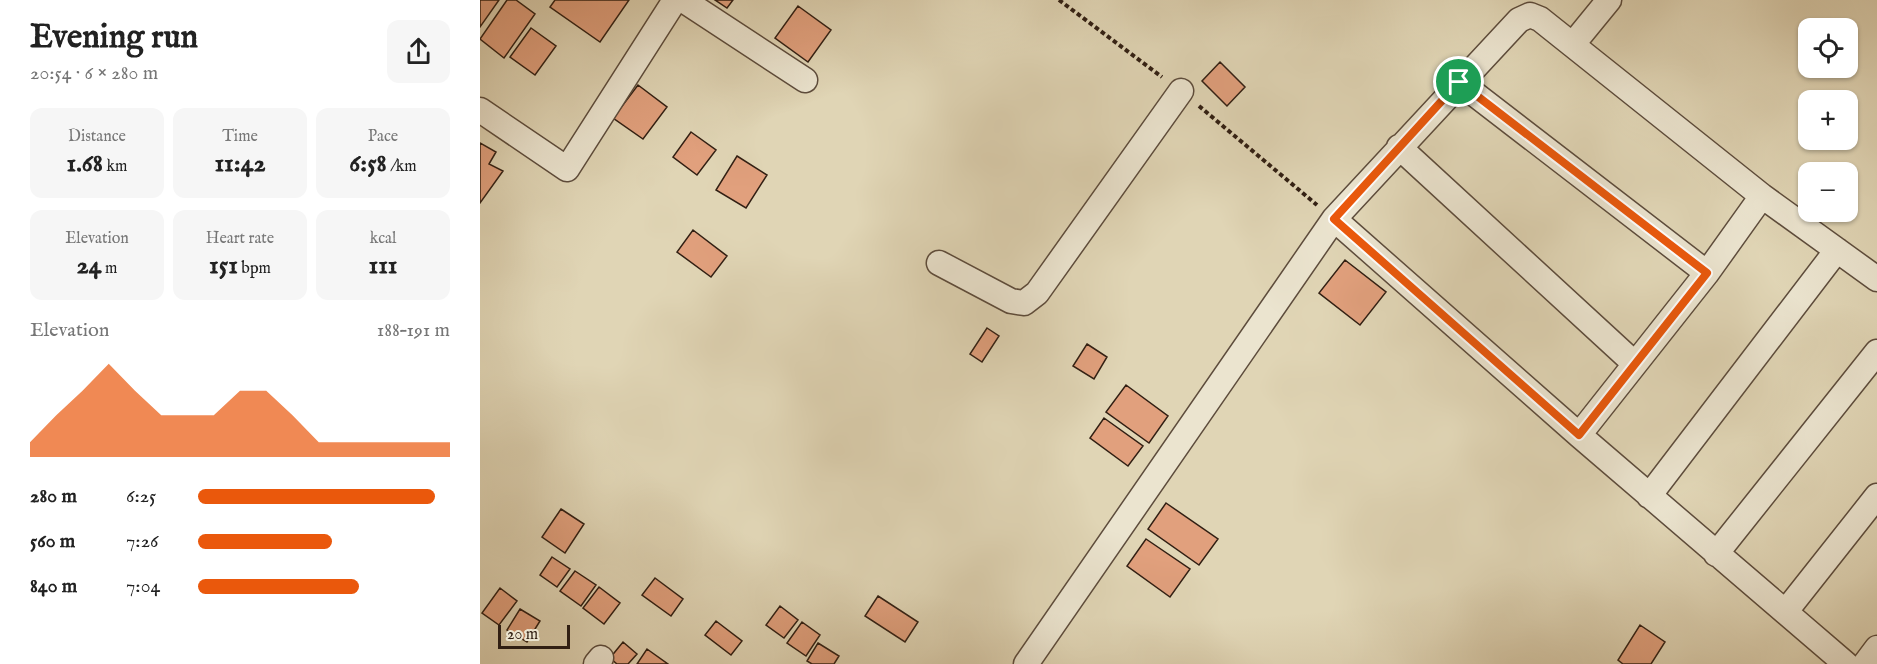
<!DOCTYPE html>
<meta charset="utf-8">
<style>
body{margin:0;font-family:"IM FELL English",serif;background:#f6f6f6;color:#222;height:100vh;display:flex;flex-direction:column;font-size:22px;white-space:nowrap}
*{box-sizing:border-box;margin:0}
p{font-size:20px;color:#767676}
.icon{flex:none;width:33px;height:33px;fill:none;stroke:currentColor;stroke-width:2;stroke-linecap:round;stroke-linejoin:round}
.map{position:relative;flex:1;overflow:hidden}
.details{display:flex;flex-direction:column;background:#fff;width:480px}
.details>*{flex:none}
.buttons{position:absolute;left:1318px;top:18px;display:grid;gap:12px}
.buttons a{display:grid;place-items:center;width:60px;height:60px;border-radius:12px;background:#fff;box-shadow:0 2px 4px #0004;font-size:30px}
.scale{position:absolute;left:18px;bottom:15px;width:72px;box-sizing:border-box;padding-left:6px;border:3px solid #311f13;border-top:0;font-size:16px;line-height:21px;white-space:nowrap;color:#311f13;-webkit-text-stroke:4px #ebe4cf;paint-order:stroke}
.pin{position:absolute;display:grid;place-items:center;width:51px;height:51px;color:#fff;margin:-26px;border:3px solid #fff;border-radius:50%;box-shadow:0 2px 6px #0007}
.round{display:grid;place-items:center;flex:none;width:63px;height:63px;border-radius:12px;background:#f6f6f6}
.headline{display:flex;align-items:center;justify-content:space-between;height:102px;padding:0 30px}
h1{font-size:33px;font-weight:700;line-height:45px}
.figures{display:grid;grid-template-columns:repeat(3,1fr);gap:9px;height:102px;padding:6px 30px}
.figures div{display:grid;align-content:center;border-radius:12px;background:#f6f6f6;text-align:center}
.figures b{font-size:26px;font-weight:700}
.figures small{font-size:16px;font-weight:400}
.figures p{font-size:16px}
.chart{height:168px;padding:12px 30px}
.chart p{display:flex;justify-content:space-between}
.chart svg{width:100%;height:108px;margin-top:6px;fill:#ea580c;opacity:.7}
ul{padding:0 30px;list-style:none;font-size:20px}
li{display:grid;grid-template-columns:96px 72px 1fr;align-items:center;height:45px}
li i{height:15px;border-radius:8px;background:#ea580c}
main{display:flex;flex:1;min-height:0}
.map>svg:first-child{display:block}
.building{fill:#e1a07d;stroke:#311f13;stroke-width:1.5}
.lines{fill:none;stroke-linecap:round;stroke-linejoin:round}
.minor-casing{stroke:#5d4c3c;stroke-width:27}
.path{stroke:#311f13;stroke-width:4;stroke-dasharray:4.5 3;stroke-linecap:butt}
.minor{stroke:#ebe4cf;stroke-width:24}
.route-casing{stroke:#fff;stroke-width:12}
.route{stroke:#ea580c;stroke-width:8}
</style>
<main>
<section class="details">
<div class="headline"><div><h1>Evening run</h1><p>20:54 · 6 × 280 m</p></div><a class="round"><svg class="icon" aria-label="share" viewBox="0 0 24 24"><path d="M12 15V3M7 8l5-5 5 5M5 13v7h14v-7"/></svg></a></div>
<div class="figures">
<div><p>Distance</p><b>1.68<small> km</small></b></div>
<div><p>Time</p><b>11:42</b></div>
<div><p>Pace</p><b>6:58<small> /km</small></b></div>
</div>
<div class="figures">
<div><p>Elevation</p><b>24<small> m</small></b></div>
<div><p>Heart rate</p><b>151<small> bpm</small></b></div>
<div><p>kcal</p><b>111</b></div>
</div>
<div class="chart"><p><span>Elevation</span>188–191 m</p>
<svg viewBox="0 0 160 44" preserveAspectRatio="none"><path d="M0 44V38L10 27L20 17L30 6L40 17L50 27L60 27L70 27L80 17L90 17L100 27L110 38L120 38L130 38L140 38L150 38L160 38V44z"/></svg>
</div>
<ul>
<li><b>280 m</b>6:25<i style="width:94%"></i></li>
<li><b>560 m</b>7:26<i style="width:53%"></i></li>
<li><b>840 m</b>7:04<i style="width:64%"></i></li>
</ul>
</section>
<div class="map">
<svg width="1397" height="664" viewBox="0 0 1397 664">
<rect width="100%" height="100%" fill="#e0d5b5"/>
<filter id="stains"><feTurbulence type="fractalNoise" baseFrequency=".00333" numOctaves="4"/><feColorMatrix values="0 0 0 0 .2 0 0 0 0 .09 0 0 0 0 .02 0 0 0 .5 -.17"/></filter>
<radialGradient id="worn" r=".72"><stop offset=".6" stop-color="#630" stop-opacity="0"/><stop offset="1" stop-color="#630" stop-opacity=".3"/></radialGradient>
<path class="building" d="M0,0H19L0,27Z
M27,0H36L55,14L24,58L0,39Z
M75,0H149L120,42L70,7Z
M235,0H253L247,8Z
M318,6L351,30L328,62L295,38Z
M51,28L76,46L55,75L30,57Z
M740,62L765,87L747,106L722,81Z
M158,85L187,107L163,139L133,118Z
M211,132L236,150L217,175L193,157Z
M0,143L16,152L9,164L23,171L0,203Z
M257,156L287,175L266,208L236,190Z
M213,230L247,256L231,277L197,252Z
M865,260L906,292L880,325L839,293Z
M507,328L519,336L502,362L490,354Z
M607,344L627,357L614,379L593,366Z
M646,385L688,416L669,443L626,412Z
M624,418L663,446L648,466L610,438Z
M686,503L738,539L719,565L668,529Z
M81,509L104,524L85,553L62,537Z
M666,539L710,569L690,597L647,566Z
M72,557L90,569L77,587L60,575Z
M95,571L116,585L101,606L80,591Z
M175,578L203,599L191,616L162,595Z
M119,587L140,603L124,624L103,608Z
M20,588L37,601L19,625L2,613Z
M398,596L438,622L425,642L385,616Z
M300,606L318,620L304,638L286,625Z
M40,609L60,621L47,642L27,630Z
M236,621L262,641L251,655L225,635Z
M322,622L340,635L326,656L307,643Z
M1160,625L1185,642L1171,664H1143L1138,660Z
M143,642L157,654L148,664H137L130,658Z
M338,643L359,656L354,664H332L327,661Z
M167,649L188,664H157Z"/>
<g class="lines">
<g class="minor-casing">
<path id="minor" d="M203,0L325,80
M1093,44L1129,0
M979,82L1227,273
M0,110L87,169L195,0
M919,147L1155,364
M854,219L1099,435L1366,664
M459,263L531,301L544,303L557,293L701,91
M1099,435L1227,273L1282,196
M1169,496L1357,250
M1236,554L1397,352
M1306,611L1397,496
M116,664L121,658
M546,664L854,219L1039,20L1050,15L1060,19L1282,196L1397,279
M1385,664L1397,648"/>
</g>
<path class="path" d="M579,0L682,77
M719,106L837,205"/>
<use href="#minor" class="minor"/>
</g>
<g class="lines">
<g class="route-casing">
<path id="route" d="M979,82L1227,273L1099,435L854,219Z"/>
</g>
<use href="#route" class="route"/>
</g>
<rect width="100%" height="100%" filter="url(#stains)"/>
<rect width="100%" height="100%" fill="url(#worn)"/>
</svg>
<div class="buttons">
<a><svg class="icon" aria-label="locate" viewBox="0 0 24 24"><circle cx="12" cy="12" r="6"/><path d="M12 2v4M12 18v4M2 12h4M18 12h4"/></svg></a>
<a>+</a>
<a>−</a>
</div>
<div class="scale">20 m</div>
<div class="pin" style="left:979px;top:82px;background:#1e9e55"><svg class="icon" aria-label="arrive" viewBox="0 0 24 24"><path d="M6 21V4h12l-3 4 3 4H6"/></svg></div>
</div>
</main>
